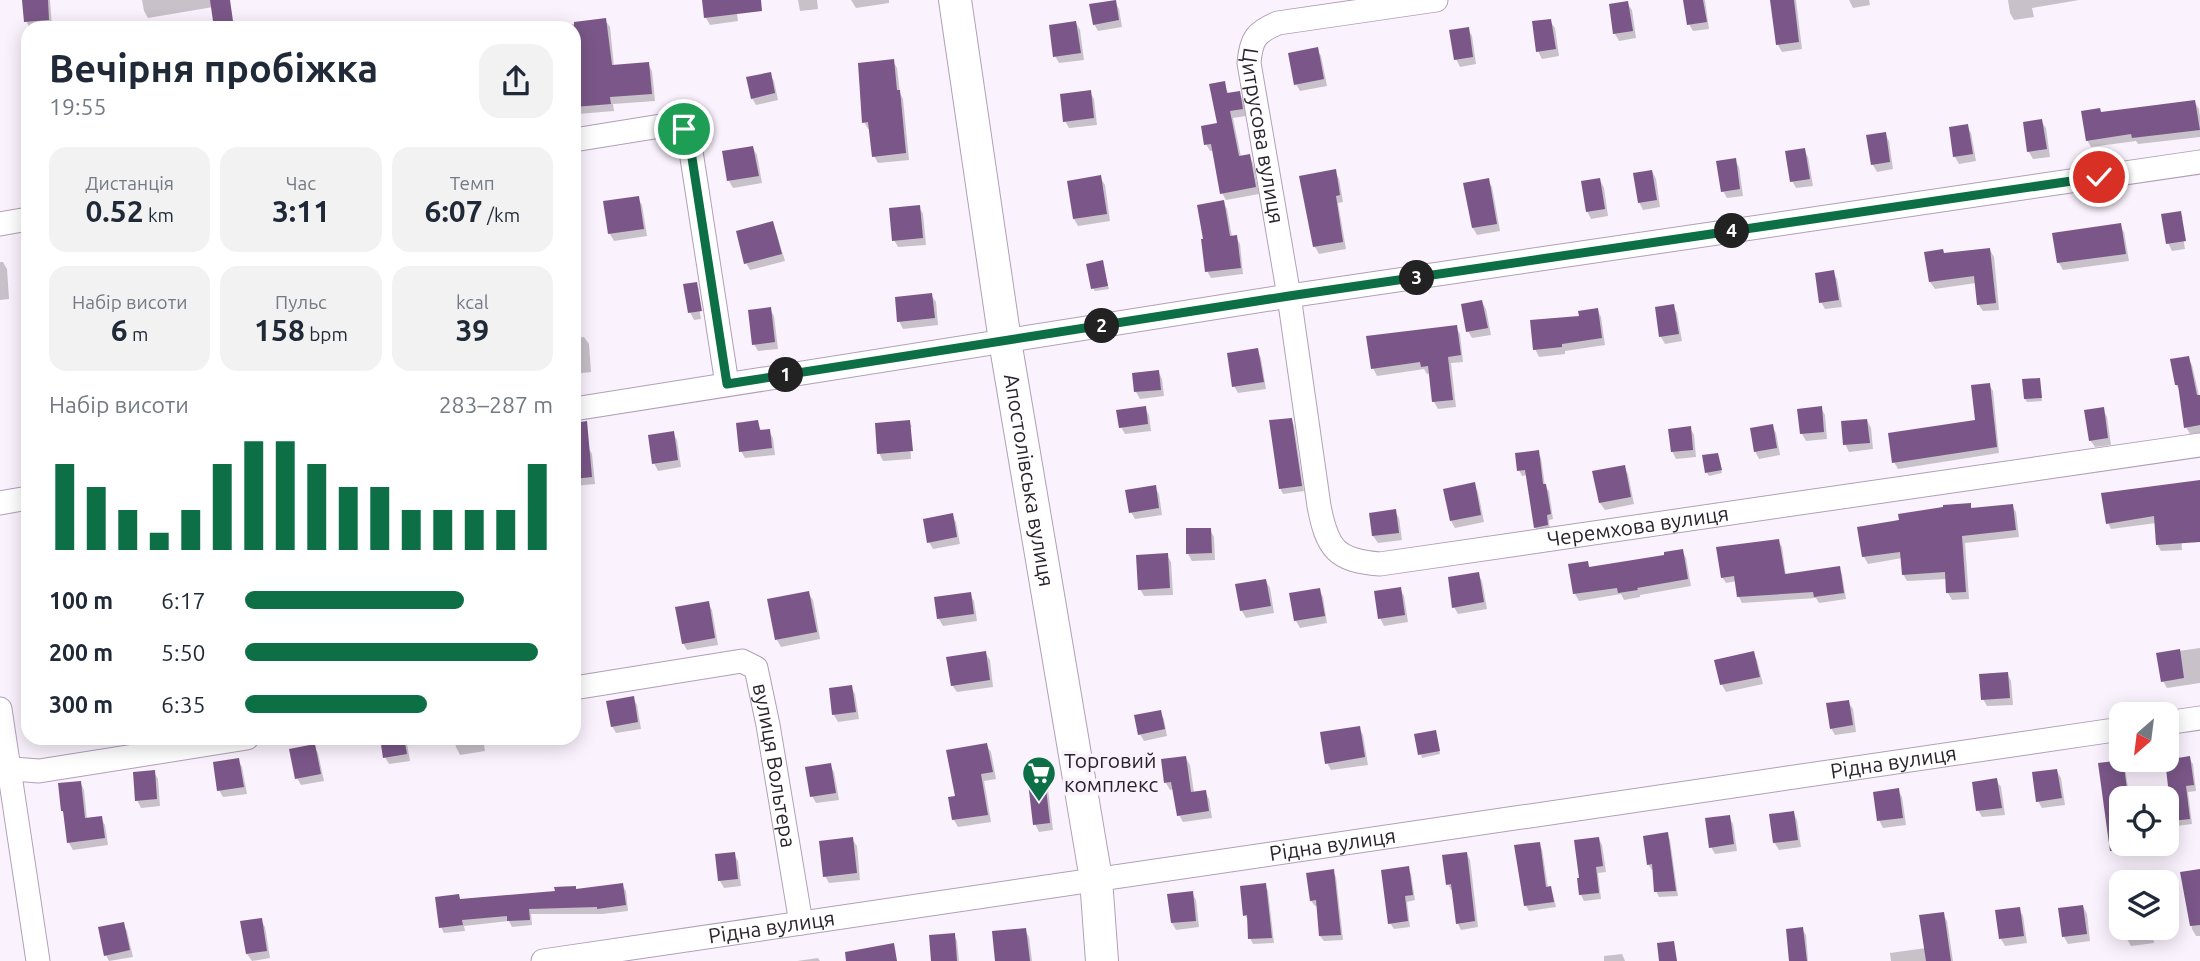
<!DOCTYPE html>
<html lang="uk">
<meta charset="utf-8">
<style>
body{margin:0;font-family:Ubuntu,sans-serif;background:#f2f2f3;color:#1f2937;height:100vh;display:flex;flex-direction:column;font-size:26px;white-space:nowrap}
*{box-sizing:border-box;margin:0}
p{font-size:23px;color:#747a83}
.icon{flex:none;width:38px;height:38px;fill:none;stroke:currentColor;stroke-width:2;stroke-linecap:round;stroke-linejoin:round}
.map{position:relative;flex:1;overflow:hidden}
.panel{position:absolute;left:21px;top:21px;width:560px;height:724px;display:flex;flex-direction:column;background:#fff;border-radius:21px;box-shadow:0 4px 18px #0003}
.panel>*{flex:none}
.needle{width:46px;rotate:208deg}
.controls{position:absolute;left:2109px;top:702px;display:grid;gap:14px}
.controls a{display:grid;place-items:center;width:70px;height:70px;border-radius:14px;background:#fff;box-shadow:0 4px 18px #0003;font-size:35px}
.pin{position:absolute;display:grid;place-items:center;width:60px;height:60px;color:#fff;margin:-30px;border:4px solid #fff;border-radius:50%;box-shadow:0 2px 7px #0007}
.km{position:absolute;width:35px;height:35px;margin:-18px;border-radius:50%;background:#222;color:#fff;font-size:19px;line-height:35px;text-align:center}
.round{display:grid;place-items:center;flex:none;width:74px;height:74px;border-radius:21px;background:#f2f2f3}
.head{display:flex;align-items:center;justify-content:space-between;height:119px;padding:0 28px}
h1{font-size:38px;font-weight:600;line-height:52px}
.figures{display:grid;grid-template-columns:repeat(3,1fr);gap:10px;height:119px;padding:7px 28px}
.figures div{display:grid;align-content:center;border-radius:18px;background:#f2f2f3;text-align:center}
.figures b{font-size:30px;font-weight:600}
.figures small{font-size:19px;font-weight:400}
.figures p{font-size:19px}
.chart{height:196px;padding:14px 28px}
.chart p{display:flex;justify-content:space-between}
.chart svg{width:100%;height:126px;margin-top:7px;stroke:#0c6f45;stroke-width:6}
ul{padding:0 28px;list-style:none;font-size:23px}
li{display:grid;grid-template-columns:112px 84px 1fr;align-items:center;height:52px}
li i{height:18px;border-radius:9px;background:#0c6f45}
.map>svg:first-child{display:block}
.shadow{fill:#0003}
.building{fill:#7a5788}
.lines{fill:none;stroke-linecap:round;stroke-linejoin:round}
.street-casing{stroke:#b19fb9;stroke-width:25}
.secondary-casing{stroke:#b19fb9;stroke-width:34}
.street{stroke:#fff;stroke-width:23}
.secondary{stroke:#fff;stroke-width:32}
.route-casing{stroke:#fff;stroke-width:14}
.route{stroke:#0c6f45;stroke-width:9}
.labels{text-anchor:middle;stroke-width:7;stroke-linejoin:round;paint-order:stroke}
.street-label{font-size:21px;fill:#2a232d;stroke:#faf2fd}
.poi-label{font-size:21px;fill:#2a232d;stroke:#faf2fd;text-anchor:start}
</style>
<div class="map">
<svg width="2200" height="961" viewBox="0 0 2200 961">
<rect width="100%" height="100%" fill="#faf2fd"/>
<path class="shadow" d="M24,0H50L52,27L30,28L26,21Z
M142,0H218L219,6L148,18L144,11Z
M704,0H735L738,21L710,25L706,18Z
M798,0H817L818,9L800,11Z
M851,0H889V3L856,8Z
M1685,0H1705L1709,29L1693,31L1689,24Z
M1772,0H1796L1802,49L1782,52L1778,45Z
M1849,0H1869L1870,5L1853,8Z
M2008,0H2079L2032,8L2034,17L2014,20L2010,13Z
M1115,2L1119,9L1122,27L1098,31L1094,24Z
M1627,3L1632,10L1636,38L1619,41L1615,34L1611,5Z
M605,20L610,27L614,66L648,64L652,71L655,101L613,104L614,111L578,114L579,118H574V28H566V25Z
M1550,21L1555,28L1559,56L1542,59L1538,51Z
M1076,23L1080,30L1084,60L1059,63L1055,56Z
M1468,29L1472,36L1476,64L1460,67L1456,59Z
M1317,49L1321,56L1327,86L1300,91L1296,84Z
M893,61L897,68L900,93L903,99L909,160L878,163L874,156L870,129H868L864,122Z
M770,74L774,81L778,100L756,105L752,98Z
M1224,83L1229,95L1239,93L1243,100L1246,116L1233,118L1241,157L1249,155L1253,163L1259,194L1226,200L1222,193L1214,151H1210L1206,144L1219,125Z
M1090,92L1094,99L1097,125L1069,128L1065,121Z
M2194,101L2199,109L2200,117V137L2138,144L2136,141L2091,147L2087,140L2102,113Z
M2041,121L2046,128L2050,157L2033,159L2029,152L2025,123Z
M1967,126L1971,133L1976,161L1959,164L1955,157L1951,129Z
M1885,134L1889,141L1893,169L1877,172L1873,165Z
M753,148L757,155L762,183L733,188L729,181Z
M1804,150L1808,157L1813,186L1796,188L1792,181Z
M1735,160L1739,167L1743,196L1727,198L1723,191Z
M1335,171L1339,179L1343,202L1338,203L1346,249L1319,254L1315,247Z
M1652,171L1656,179L1660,207L1643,210L1639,202Z
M1100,177L1105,185L1110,221L1078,226L1074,219Z
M1488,180L1492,187L1500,231L1477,235L1473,228Z
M1600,180L1604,188L1608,216L1591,219L1587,211Z
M638,198L642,205L647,236L614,241L610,234L605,203Z
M1223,202L1227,209L1232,237H1236L1240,244L1243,274L1211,278L1207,271Z
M919,207L923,214L926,245L898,247L894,240Z
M2180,213L2183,218H2180L2185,249L2172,251L2168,243Z
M772,223L776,231L785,261L750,270L746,263Z
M2120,225L2124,232L2129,261L2063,270L2059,263L2054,235Z
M1990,250L1994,257L1999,310L1983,311L1978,304L1976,283L1935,289L1930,282L1944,254Z
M0,262H3L7,269L9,299L0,300Z
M1102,262L1109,289L1095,291L1093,288Z
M1833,272L1837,279L1842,307L1825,309L1821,302Z
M696,284L699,290H696L701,319L694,320L690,312Z
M931,295L936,302L938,325L903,329L899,321Z
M1482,302L1486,309L1491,335L1472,338L1468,331Z
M1673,306L1677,313L1682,341L1665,344L1661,337L1657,308Z
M770,309L774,316L778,349L758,351L754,344Z
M1597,309L1601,317L1605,345L1565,351V354L1539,357L1535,349L1581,317Z
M1456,327L1460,334L1463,362L1451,363L1456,407L1438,409L1434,402L1431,373L1427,374L1424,369L1377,376L1373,368Z
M584,337L589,344L591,372L574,374V338Z
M1257,350L1261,358L1266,389L1238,393L1234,386Z
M2188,358L2192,365L2200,400V433L2190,434L2186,427L2181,392L2176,385Z
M1158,371L1162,379L1164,396L1140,399L1136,392Z
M2039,380L2042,401L2027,402L2025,399Z
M1989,385L1993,391L1999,453L1898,469L1894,462L1977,421Z
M1145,408L1149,415L1151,431L1125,434L1121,427Z
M1821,408L1825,415L1827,439L1806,441L1802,434Z
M2103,409L2107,417L2111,445L2095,447L2090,440Z
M1291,420L1294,425L1304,491L1283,494L1280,488Z
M1867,420L1871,428L1873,449L1849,452L1845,444Z
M757,422L762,432L769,431L773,438L775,455L745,458L741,451Z
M909,422L912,427H909L911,459L883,461L879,453Z
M1772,426L1776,433L1780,455L1759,459L1755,451Z
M1690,428L1694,435L1696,457L1676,459L1672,451Z
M673,433L677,440L681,467L658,471L654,463Z
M588,447L592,454L595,484L574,486V448Z
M1538,452L1541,458L1545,486L1549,491L1553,519L1549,520L1550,531L1538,532L1535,527L1527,475L1522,476L1519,470Z
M1717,454L1722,473L1709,476L1707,473Z
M1624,467L1628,474L1634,504L1605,510L1600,503Z
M2200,482V518L2180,521L2182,550L2161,551L2157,544L2156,523L2111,529L2108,523Z
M1474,484L1478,492L1484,522L1455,528L1451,521Z
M1155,487L1159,494L1162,515L1135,519L1131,512Z
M1970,505L1973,510L2012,506L2016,512L2019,537L1965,543L1969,599L1952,600L1948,593L1947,579L1907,581L1903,574L1902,558L1868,564L1864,557L1859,529Z
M1395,511L1399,518L1402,540L1378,543L1373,536L1371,514Z
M952,515L956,522L960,544L933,549L929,542Z
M1210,530L1214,537L1215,560L1192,561L1188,554Z
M1778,541L1782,547L1786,576L1839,568L1842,574L1846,599L1819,603L1816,598L1742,603L1739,597L1737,581L1726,583L1722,577Z
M1682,551L1686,558L1691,586L1640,595V597L1624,600L1621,594L1579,601L1575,594L1587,563L1590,568L1666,556Z
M1167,555L1171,562L1173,595L1144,596L1140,589Z
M1478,574L1482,581L1487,609L1458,614L1454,607Z
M1266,581L1270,588L1274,613L1246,618L1242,611L1237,586Z
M1400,589L1404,596L1408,622L1384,626L1380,618Z
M1319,590L1323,597L1327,623L1300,628L1296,621L1291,595Z
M808,593L813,600L820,639L781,647L777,640Z
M970,594L974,601L977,621L943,626L939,619Z
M708,603L712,610L718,645L687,650L683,643Z
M2200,648V683L2167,688L2163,681L2158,654Z
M985,653L990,660L993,687L957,692L952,685Z
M1753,653L1757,660L1763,684L1726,692L1722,685L1716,661Z
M2007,673L2011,681L2013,705L1987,706L1983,699Z
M851,687L855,694L859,719L838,722L834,715L831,690Z
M633,698L637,705L641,729L616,733L612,726Z
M1848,702L1853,709L1856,732L1835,735L1831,728Z
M1160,712L1164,719L1167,736L1144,741L1140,734Z
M1359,728L1363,735L1368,765L1331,770L1327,763Z
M1436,735L1440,754L1422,758L1416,736Z
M382,738H406L410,761L389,764L385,757Z
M454,738H483L485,751L460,755L456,747Z
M986,745L991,752L996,779L984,781L991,822L958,827L954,820L957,797Z
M314,746L318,753L324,781L301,785L297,778Z
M1186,758L1190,765L1194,793L1205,791L1209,799L1212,818L1183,822L1179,815L1174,789L1170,790L1166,783Z
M2189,758L2193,764L2196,791L2188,792L2192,824L2177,826L2174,820Z
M238,760L242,767L247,794L223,797L219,790Z
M2122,762L2125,767L2129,795L2121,798V832L2112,833Z
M830,765L834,772L839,800L816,803L812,796Z
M2057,771L2061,778L2065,805L2042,808L2038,801Z
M154,772L158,779L160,806L141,808L137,800Z
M1996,780L2001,787L2005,815L1982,817L1978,810Z
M80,782L84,790L87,820L101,818L105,825L108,845L73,850L69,843L65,815L62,810Z
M1044,782L1048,789L1053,830L1039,832L1035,824Z
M1898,790L1902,797L1906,825L1883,828L1879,820Z
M1793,812L1797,820L1801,847L1779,850L1774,842Z
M1729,817L1733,824L1737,851L1715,854L1711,847Z
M1667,834L1670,840L1678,896L1659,897L1656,891L1654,870H1652L1648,864Z
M852,839L857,846L860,880L829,883L825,876Z
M1599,839L1602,845L1606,872L1598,873L1601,899L1584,901L1581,895Z
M1539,844L1542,849L1548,888H1550L1553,894L1556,907L1529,911L1526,906L1516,847Z
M734,854L738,861L741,886L724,888L720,881L717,856Z
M1467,854L1470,860L1478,927L1461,930L1458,924L1454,890H1451L1448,884Z
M1408,868L1411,874L1415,900L1407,902L1410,927L1394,929L1390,923Z
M1333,871L1336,877L1343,940L1324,941L1320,936L1318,906H1315L1311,901Z
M2200,871V936H2196L2192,929L2187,898Z
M622,885L626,891L628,911L602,914H531L532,925L512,927L509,921L464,926L465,931L444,933L441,927L461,901L577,891Z
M1265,885L1268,891L1274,943L1253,944L1250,938L1249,922L1245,915Z
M1192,893L1196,900L1199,927L1176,930L1172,923Z
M2083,906L2087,914L2090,941L2068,944L2064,937Z
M2019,908L2023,916L2027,943L2005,946L2001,939Z
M1943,914L1947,921L1953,961H1891L1890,953L1926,948Z
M261,920L265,927L270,958L252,961L247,954Z
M123,924L127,931L133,957L109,961L106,955Z
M2126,928H2152L2154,943L2131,946L2127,939Z
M1802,929L1806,935L1808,961H1791Z
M1025,930L1029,937L1032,961H997Z
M954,935L957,941L959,961H933Z
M1622,954L1625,961H1604V956Z
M818,958L820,961H797Z"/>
<path class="building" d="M22,0H48L49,20L24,22Z
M210,0H230L234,28H214Z
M702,0H761L762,11L704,18Z
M1116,0L1119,20L1093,25L1089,4Z
M1683,0H1703L1707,22L1687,25Z
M1770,0H1794L1799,42L1776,45Z
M1628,1L1633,31L1613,34L1609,4Z
M606,18L612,65L649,62L652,94L610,97L611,104L574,107V22Z
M1551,19L1556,49L1536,52L1532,21Z
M1076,21L1081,53L1053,57L1049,25Z
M1469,27L1473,57L1454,60L1449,30Z
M1318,47L1324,79L1294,85L1288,53Z
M894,59L897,90H900L906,153L872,157L868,122L862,123L858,63Z
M771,72L775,93L751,99L746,77Z
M1225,81L1227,93L1240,91L1243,109L1230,111L1239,156L1250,154L1256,187L1220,194L1211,144L1204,145L1201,126L1217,123L1209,84Z
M1091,90L1094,118L1063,122L1060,94Z
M2195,100L2200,130L2132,138L2131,134L2086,141L2081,111L2100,108L2101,112Z
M2042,119L2047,149L2027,152L2023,122Z
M1968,124L1973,154L1953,157L1949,127Z
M1886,132L1890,162L1871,165L1866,135Z
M753,146L759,176L727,181L722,151Z
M1805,148L1810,179L1790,182L1785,151Z
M1736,158L1740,189L1721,192L1716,161Z
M1336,169L1340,195L1336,196L1343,242L1313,247L1299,176Z
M1652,170L1657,200L1638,203L1633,173Z
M1101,175L1107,214L1073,219L1067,181Z
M1489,178L1497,224L1472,228L1463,183Z
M1600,178L1605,209L1586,212L1581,181Z
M639,196L644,229L608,234L603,201Z
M1224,200L1230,236L1237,235L1241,268L1205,272L1201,239H1203L1197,205Z
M920,205L923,238L892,241L889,208Z
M2181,211L2186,241L2166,244L2161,214Z
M773,221L782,254L744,264L736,231Z
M2121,223L2126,254L2057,263L2052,233Z
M1990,248L1996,303L1977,305L1974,276L1929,282L1924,252L1943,249L1944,253Z
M1103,260L1108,286L1091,289L1086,264Z
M1834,270L1839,300L1819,303L1815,273Z
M697,282L702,311L688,313L683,284Z
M932,293L935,318L897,322L895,297Z
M1482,300L1488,328L1466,332L1461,304Z
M1674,304L1679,334L1659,337L1655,307Z
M771,307L775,342L752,345L748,310Z
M1598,308L1602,338L1562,344V347L1533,350L1530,320L1579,316L1578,311Z
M1457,325L1461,355L1448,357L1453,400L1432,402L1428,366L1421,367L1420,362L1371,369L1366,336Z
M1258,348L1264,382L1232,387L1227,353Z
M2189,356L2197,395H2200V425L2184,428L2178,385H2175L2170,359Z
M1159,370L1161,390L1134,392L1132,373Z
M2040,378L2042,398L2024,399L2022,379Z
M1990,383L1997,447L1892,463L1888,433L1975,420L1971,385Z
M1146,406L1148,424L1119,428L1116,410Z
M1822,406L1824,432L1800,434L1797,409Z
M2104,407L2108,438L2089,441L2084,410Z
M1292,418L1302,486L1279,489L1269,420Z
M1867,419L1870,443L1843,445L1841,421Z
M758,420L760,430L770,429L772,448L739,452L736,423Z
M910,420L913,451L877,454L875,423Z
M587,421L592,477L574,479V423Z
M1773,424L1777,448L1754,452L1750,428Z
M1691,426L1693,450L1671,452L1668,429Z
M674,431L678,460L652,464L648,435Z
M1539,450L1543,484H1546L1551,514L1547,515L1548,525L1534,528L1525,470L1517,471L1515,453Z
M1718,453L1722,470L1705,473L1702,455Z
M1625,465L1631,497L1599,503L1592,471Z
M2200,480V542L2156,545L2154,516L2106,524L2101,493Z
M1475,482L1481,515L1450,521L1443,489Z
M1156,485L1159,508L1129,513L1125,490Z
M1971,503V508L2013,504L2016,530L1962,536L1966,592L1946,593L1945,572L1902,575L1900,552L1862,557L1857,527L1899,520L1898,514L1943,507V505Z
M1396,509L1399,533L1372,536L1369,513Z
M953,513L957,537L927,543L923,519Z
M1186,528H1211L1212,553L1186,554Z
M1779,539L1785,574L1840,566L1844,593L1814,597L1813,592L1737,597L1734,576L1721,578L1716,547Z
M1683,549L1688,579L1637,588L1638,590L1618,593L1617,588L1573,594L1568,564L1588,561L1589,567L1664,555V552Z
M1168,553L1170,588L1138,590L1136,555Z
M1479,572L1484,602L1452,608L1448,577Z
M1266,579L1271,606L1240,611L1235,584Z
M1401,587L1405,615L1378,619L1374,591Z
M1320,588L1325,616L1294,621L1289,593Z
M809,591L817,632L775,640L767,599Z
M971,592L974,614L937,619L934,597Z
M709,601L715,638L682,644L675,607Z
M2180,649L2184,678L2161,682L2156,653Z
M986,651L990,680L951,686L946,657Z
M1754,651L1760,677L1720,685L1714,660Z
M2008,672L2010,698L1981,700L1979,674Z
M852,685L856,712L832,715L829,688Z
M634,696L638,722L611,727L606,701Z
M1849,700L1853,725L1830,729L1826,703Z
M1161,710L1165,729L1138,735L1134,715Z
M1360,726L1365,757L1325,764L1320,732Z
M1436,730L1440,751L1418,755L1414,734Z
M380,738H404L407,754L383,758Z
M987,743L993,772L981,774L988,815L952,820L948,797L955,796L946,750Z
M315,744L321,774L295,779L289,749Z
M1186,756L1191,792L1206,790L1209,811L1177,816L1171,782L1164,783L1161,759Z
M2190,756L2194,785L2186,786L2190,819L2172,821L2165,760Z
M239,758L244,787L217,791L213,762Z
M2123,760L2127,789L2121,790V850L2110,851L2098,763Z
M831,763L836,793L810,797L805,767Z
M2057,769L2062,798L2036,802L2032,772Z
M155,770L157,799L135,801L133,772Z
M1997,778L2002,808L1976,811L1972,782Z
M1045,780L1050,823L1033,825L1028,782Z
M81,781L85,818L102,816L105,838L67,843L63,811H61L58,783Z
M1899,788L1903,818L1877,821L1873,792Z
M1794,811L1798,840L1773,843L1769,814Z
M1730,815L1734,844L1709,848L1705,818Z
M1668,832L1676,891L1654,892L1652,864L1647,865L1643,836Z
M853,837L857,873L823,877L819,841Z
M1599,837L1603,866L1596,867L1599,893L1579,895L1577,878H1579L1574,840Z
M1540,842L1546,887L1551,886L1554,902L1524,906L1514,845Z
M735,852L738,879L718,881L715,854Z
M1467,852L1475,921L1456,924L1451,884L1446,885L1442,855Z
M1409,866L1413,895L1405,896L1408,921L1388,924L1381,870Z
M1334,869L1341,935L1319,936L1316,900L1310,901L1306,873Z
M2200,869V925L2190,926L2180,872Z
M623,883L626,905L597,909V907L529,909L530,920L507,921V916L462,920L463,925L439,928L435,897L459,894L460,899L555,891L554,887L576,886V889Z
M1266,883L1272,938L1248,939L1247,915L1243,916L1240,886Z
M1193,891L1196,921L1171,923L1167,894Z
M2083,905L2087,934L2062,937L2058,908Z
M2020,907L2024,936L1999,939L1995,910Z
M1944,912L1951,961H1926L1919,915Z
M262,918L267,951L246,954L240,921Z
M124,922L130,950L104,956L98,927Z
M1803,927L1807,961H1789L1786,929Z
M1026,928L1030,961H995L992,931Z
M955,933L957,961H931L929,935Z
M1674,941L1677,961H1659L1657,943Z
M894,943L897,961H846L845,952Z"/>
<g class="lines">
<g class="street-casing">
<g id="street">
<path id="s1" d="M1436,0L1278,23C1256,32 1251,39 1249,63L1289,296L1319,506C1327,548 1336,561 1380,564L2200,445"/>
<path d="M574,140L673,124L684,129L690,145L727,384"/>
<path d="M0,224L28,219"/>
<path d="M574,409L1289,296L2200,162"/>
<path d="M0,503L28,498"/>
<path id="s2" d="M574,688L742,661L756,668L768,725L801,923"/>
<path d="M0,709L38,961"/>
<path d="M2166,723L2200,718"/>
<path d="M0,768L39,771L247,738"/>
<path id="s3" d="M543,961L2121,729"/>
</g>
</g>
<g class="secondary-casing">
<g id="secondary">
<path id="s4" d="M955,0L1005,341L1096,879L1102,961"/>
</g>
</g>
<use href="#street" class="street"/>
<use href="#secondary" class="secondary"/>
</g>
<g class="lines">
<g class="route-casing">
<path id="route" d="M684,129L690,145L727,384L1289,296L2099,177"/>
</g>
<use href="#route" class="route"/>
</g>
<defs>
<g id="supermarket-pin" transform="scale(1.75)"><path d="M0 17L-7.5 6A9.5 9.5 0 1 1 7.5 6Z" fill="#0c6f45" stroke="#faf2fd"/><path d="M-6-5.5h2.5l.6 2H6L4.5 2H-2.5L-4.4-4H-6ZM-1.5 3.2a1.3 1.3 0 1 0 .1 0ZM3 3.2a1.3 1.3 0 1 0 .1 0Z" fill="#fff"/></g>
</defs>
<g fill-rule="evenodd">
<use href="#supermarket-pin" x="1039" y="773"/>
</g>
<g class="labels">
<g class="street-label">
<text dy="7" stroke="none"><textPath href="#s1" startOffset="287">Цитрусова вулиця</textPath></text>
<text dy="7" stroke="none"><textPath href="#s4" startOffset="486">Апостолівська вулиця</textPath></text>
<text dy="7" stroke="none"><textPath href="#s1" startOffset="1017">Черемхова вулиця</textPath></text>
<text dy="7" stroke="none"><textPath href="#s3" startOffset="1365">Рідна вулиця</textPath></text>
<text dy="7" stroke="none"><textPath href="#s2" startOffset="285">вулиця Вольтера</textPath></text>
<text dy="7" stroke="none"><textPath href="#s3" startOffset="798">Рідна вулиця</textPath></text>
<text dy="7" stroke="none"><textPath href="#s3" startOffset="231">Рідна вулиця</textPath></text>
</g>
<g class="poi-label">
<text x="1064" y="768">Торговий<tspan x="1064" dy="24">комплекс</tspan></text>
</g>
</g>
</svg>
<div class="controls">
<a><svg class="needle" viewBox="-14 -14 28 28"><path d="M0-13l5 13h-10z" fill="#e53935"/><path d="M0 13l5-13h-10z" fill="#747a83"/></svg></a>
<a><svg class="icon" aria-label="locate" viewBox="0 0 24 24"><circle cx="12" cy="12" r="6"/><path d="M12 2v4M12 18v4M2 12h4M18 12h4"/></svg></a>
<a><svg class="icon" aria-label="layers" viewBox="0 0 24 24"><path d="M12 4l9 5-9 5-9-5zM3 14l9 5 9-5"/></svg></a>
</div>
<div class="pin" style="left:684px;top:129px;background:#1e9e55"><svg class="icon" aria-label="arrive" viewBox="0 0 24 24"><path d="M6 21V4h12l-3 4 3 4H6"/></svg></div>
<div class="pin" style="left:2099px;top:177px;background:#d93025"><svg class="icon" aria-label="check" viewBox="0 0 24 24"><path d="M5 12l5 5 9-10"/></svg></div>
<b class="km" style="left:786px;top:375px">1</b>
<b class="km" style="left:1102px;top:326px">2</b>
<b class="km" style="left:1417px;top:278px">3</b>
<b class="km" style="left:1732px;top:231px">4</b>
<section class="panel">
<div class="head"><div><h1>Вечірня пробіжка</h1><p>19:55</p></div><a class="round"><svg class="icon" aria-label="share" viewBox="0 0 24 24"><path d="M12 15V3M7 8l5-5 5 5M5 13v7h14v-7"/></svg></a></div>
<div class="figures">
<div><p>Дистанція</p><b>0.52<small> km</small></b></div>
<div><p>Час</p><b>3:11</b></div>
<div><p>Темп</p><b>6:07<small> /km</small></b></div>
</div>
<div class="figures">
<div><p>Набір висоти</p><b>6<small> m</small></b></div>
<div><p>Пульс</p><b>158<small> bpm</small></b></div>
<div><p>kcal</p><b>39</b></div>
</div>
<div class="chart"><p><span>Набір висоти</span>283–287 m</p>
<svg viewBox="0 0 160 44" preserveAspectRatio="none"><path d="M5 44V14M15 44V22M25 44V30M35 44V38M45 44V30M55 44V14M65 44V6M75 44V6M85 44V14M95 44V22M105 44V22M115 44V30M125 44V30M135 44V30M145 44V30M155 44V14"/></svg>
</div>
<ul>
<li><b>100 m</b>6:17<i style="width:71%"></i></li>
<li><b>200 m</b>5:50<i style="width:95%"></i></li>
<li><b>300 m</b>6:35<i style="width:59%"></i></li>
</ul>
</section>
</div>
